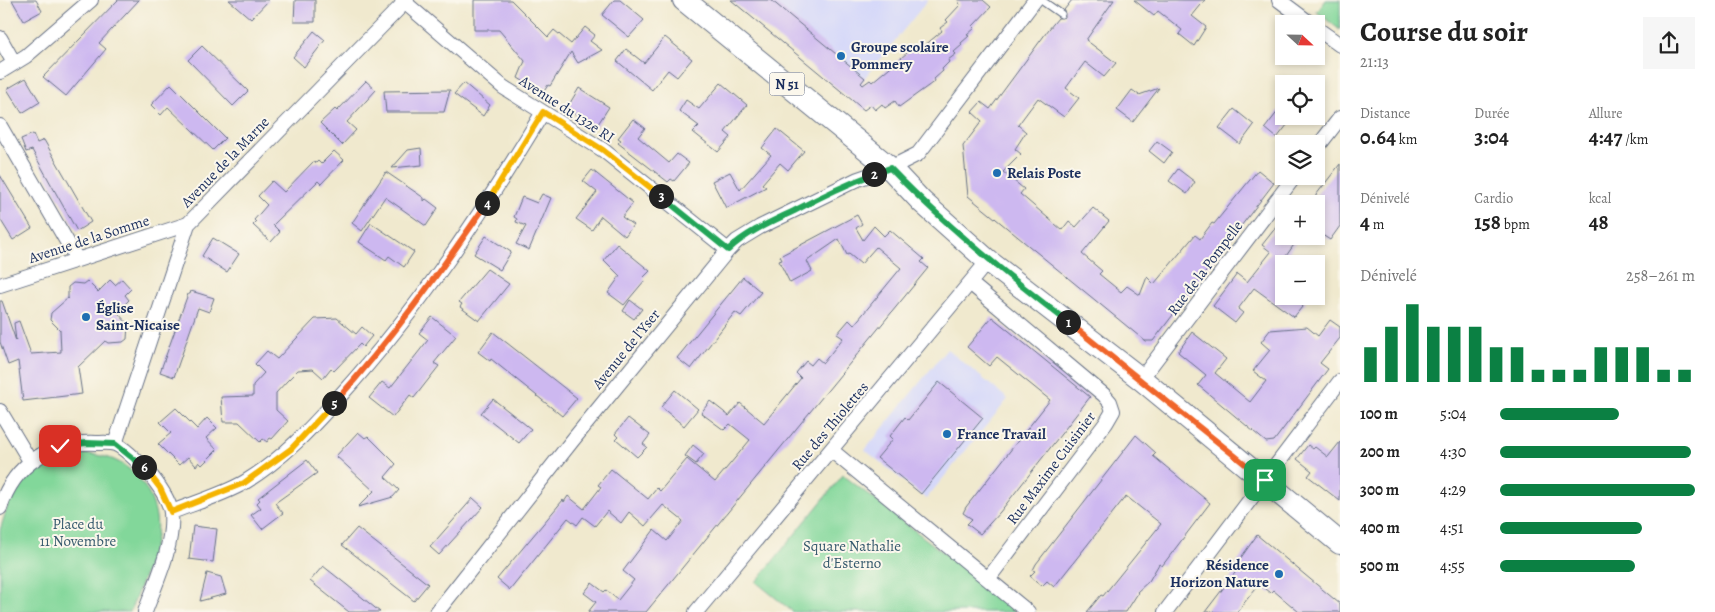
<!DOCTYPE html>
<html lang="fr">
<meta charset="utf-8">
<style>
body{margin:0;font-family:Alegreya,serif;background:#f6f6f6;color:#222;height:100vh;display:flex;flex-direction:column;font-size:19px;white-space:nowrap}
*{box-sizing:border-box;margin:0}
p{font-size:16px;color:#767676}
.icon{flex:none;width:28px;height:28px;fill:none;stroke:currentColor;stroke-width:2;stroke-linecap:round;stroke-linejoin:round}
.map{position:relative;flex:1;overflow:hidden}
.panel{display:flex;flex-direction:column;background:#fff;width:375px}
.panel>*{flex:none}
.needle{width:32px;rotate:112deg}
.tools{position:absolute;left:1275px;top:15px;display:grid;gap:10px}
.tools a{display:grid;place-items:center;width:50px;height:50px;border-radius:0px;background:#fff;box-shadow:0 2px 8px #0003;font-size:25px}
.pin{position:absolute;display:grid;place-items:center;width:42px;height:42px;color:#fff;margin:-21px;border-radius:10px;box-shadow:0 2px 8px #0006}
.km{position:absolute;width:25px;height:25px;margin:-12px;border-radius:50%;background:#222;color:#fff;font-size:14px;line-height:25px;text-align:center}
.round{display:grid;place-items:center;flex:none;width:52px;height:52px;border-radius:0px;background:#f6f6f6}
.overview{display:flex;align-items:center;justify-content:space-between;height:85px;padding:0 20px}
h1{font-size:28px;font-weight:700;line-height:38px}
.stats{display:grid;grid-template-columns:repeat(3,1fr);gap:8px;height:85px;padding:5px 20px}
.stats div{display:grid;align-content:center}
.stats b{font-size:21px;font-weight:700}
.stats small{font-size:14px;font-weight:400}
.stats p{font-size:14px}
.chart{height:140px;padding:10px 20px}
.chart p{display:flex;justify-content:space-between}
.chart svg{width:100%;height:90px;margin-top:5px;stroke:#0b8043;stroke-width:6}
ul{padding:0 20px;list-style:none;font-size:16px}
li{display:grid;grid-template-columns:80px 60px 1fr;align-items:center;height:38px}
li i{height:12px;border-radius:6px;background:#0b8043}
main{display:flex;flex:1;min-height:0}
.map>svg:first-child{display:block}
.built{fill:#d5d8f9}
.green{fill:#82d79a;stroke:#4e837c}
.building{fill:#cdb8f0}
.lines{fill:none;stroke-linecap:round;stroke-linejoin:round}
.service-casing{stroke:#667085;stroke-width:9}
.minor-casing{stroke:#667085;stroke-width:16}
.primary-casing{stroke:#667085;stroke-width:24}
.service{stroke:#fff;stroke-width:7}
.minor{stroke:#fff;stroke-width:14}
.primary{stroke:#fff;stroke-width:22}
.split-1-casing{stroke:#fff;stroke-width:10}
.split-2-casing{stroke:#fff;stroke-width:10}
.split-3-casing{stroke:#fff;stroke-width:10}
.split-4-casing{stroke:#fff;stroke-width:10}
.split-5-casing{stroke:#fff;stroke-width:10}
.split-6-casing{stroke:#fff;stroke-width:10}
.split-7-casing{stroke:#fff;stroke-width:10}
.split-1{stroke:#f0652b;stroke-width:6}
.split-2{stroke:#22a559;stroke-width:6}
.split-3{stroke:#22a559;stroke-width:6}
.split-4{stroke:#f5b400;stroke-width:6}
.split-5{stroke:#f0652b;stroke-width:6}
.split-6{stroke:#f5b400;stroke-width:6}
.split-7{stroke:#22a559;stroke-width:6}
.poi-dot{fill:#1f6fb2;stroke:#fbf7ec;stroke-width:2}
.labels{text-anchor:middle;stroke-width:4;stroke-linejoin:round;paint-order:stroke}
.shield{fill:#fbf7ec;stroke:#5e6b89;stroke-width:1}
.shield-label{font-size:14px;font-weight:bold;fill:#1b2f5e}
.poi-label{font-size:15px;font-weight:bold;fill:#1b2f5e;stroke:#fbf7ec;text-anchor:start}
.street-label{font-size:15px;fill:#1b2f5e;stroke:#fbf7ec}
.park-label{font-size:15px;fill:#35596d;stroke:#fbf7ec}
</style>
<main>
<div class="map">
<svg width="1340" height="612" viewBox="0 0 1340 612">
<rect width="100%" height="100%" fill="#fbf7ec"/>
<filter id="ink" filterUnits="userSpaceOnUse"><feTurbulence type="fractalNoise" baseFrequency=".02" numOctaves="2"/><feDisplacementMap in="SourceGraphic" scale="10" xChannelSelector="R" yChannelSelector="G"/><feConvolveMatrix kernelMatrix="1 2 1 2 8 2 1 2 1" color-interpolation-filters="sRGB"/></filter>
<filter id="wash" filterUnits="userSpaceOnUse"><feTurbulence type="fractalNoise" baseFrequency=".0096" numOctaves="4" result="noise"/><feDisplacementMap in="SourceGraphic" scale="20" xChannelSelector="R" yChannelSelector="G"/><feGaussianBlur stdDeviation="1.12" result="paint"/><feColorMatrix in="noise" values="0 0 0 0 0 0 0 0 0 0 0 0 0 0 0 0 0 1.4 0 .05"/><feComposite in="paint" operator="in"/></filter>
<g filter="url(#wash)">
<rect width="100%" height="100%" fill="#f0e9ce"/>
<path class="built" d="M731,0H928L849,97Z
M947,349L1008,399L926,499L865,450Z"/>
<path class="green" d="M1326,0H1340V30L1317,12Z
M71,452C83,454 97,454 109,458C140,468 161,504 156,536C153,558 138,590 130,612H0V530L11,495L38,463Z
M843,475L984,584L1015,612H793L756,582Z"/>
<g id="blocks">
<path class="building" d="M12,0H36L42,11L24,21Z
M118,0H139L99,43L106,49L66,96L43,77Z
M229,0H269L251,19Z
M295,0H315V22H294Z
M474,0H511L548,37L554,30L571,44L585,27L595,35L590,41L602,50L578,63L571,52L550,86L548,85L543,93L518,78L525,61L499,30H474Z
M614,0H620L644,20L629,37L602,15Z
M731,0H771L865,78L861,83L863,85L870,80L872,82L913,48L917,52L942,31L940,28L948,22L946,20L960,5L958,0H983L991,7L973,26L975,28L967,35L969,36L961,43L962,45L954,52L956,54L948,60L949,62L942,69L943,71L934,79L935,81L899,107L895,101L885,108L882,104L875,110L871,105L864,110Z
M1072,0H1114L1086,40L1116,63L1104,77L1085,62L1066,88L1079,98L1064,117L1038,98L1018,125L1026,132L1015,149L1021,154L1003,172L1024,189L1020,194L1062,230L1069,221L1076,227L1093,208L1109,221L1082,254L1102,271L1099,274L1121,292L1127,286L1140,295L1147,277L1154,284L1195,235L1200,239L1212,223L1214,224L1258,170L1274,183L1153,341H1145L968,196L963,146L982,121L972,112L981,102L990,109L1049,29L1058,18L1065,17L1064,10Z
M1134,0H1205L1192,16L1206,27L1194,46L1179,34L1182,30L1158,11L1154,16Z
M314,31L325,40L304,67L293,57Z
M665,37L692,59L677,77L668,70L652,90L617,61L626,49L644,63Z
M202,46L248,91L233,106L188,60Z
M26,78L40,102L22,113L7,89Z
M366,81L376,90L347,122L356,130L342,145L320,123L335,109L337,111Z
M464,83L490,105L483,116L454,94Z
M721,83L747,105L725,132L731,137L718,152L693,132L699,126L679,111L686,100L699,109Z
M171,84L225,138L213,150L168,107L161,115L151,105Z
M579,88L609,107L596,127L567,108Z
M1159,88L1133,122L1117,110L1132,90L1139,95Z
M450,90L444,112H386L384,91Z
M1234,109L1254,125L1240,144L1219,128Z
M1279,110L1291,120L1277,138L1265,128Z
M633,119L645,128L638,137L669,163L677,154L689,163L674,181L671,179L668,182L618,143L621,140L618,138Z
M777,129L804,151L788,170L780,163L762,184L766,187L726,208L712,181L730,172L740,190L771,155L762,148Z
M33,134L37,143L44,140L91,222L77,231L32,150L26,152L21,139Z
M1157,141L1172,152L1164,163L1149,151Z
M421,148L422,165L392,168L408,150Z
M334,151L344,160L321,184L318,181L273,225L280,232L271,242L253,225L256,222L254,220L267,205L258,196L272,181L284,192L313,162L316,163L318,161L321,164Z
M1340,164V226L1330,240L1316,231V195Z
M1178,169L1195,182L1187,194L1169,181Z
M592,170L633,203L622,217L633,225L625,236L601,216L592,230L576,219L597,192L583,181Z
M386,172L424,198V201L426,199L438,208L426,226L385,197L362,231L352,223Z
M0,175L32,228L13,240L0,219Z
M542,194L551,198L529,250L516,244L526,226L516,222L517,219L514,217L522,197L537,203Z
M857,215L862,224L856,228L863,240L874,226L884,236L890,230L924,259L921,262L928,268L646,612H588L596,602L584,593L592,583L604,592L606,590L618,600L634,580L623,571L654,530L667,541L683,521L663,505L645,526L629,512L621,523L607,511L595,526L583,517L577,525L568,518L510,590L497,579L563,500L564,502L568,496L584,509L601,487L598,485L611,469L648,499L657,488L660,491L687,459L715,482L750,440L730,424L724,430L701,413L710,401L729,416L740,403L764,423L801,378L796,373L806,361L811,365L817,358L823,363L843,338L837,334L849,320L854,325L901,268L876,247L861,264L849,254L847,255L839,239L807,261L812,271L790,283L779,261L782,260L780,256Z
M1284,217V236H1300L1284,259V281L1281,284L1284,286V296H1298L1306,302L1294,317L1254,288L1238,309L1243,313L1235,323L1213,306L1237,274L1247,282L1271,252L1262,245Z
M371,223L414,252L404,267L389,256L386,260L359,242Z
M486,236L511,252L500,270L474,254Z
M213,238L239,254L227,272L202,256Z
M617,244L650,271L643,278L645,280L624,305L608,293L620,276L604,260Z
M487,269L509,284L479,321L460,307L462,304L459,302Z
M743,277L761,292L741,316L735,312L691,369L677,358Z
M122,279L131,289L125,295L129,300L117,312L128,324L127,339L123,342L108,343L105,341L78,367L82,394L23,401L18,361L8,365L0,342V301H2L16,341L14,323L19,321L31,354L61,352L60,330L50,320L51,313L68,298V287L73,283L83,284L87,281L98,292L110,280L115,285Z
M191,291L214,298L209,312L198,308L174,377L160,372L188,294H190Z
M630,300L642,309L634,319L623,311Z
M432,317L456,336L434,363L439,366L414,398L410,395L393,417L369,398L382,382L390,388L428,340L419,333Z
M992,317L1090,397L1000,512L980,534L967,524L972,519L963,513L966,507L1050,400L997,357L989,366L967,347Z
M337,318L356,334L362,327L372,336L363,347L360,344L334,371L331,368L323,378L313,369L298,370L287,381L276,393V410L288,421L272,439L270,438L267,442L263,439L260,442L239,422H223L221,397L253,396V385L264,373L255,364L267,351L277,359L315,319Z
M1330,320L1340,327V338L1320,363L1328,369L1274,441L1266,442L1198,385L1206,375L1178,352L1192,332L1226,359L1215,373L1250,402L1266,381L1253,371L1270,350L1261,342L1270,330L1307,327L1318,336Z
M493,332L577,398L562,416L491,359L490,361L478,352Z
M939,382L983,418L921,494L877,458L893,439L890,436L905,417L908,420Z
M675,390L698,409L684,426L661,407Z
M493,399L531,429L519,443L481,413Z
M176,408L197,429L207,418L217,428L206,438L217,450L202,465L199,462L196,466L188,457L179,465L158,444L171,433L160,422Z
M628,418L650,435L643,444L647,447L637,457L616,439L618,437L615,434Z
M358,432L365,438L368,436L396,464L385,477L399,490L393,497L358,507L374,491L336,456Z
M1136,435L1156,453L1153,456L1210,503L1162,566L1159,564L1149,581L1137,592L1138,593L1126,612H1087L1101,595L1103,596L1161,524L1126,496L1054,587L1047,581L1042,586L1030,576L1035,571L1033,570L1036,564Z
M1340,442V501L1308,476L1312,471L1297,459L1308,445L1313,449L1315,447L1328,457Z
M693,445L704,454L696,464L685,456Z
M307,460L317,473L275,503L283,513L262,529L251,515L261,508L257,503L260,500L258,498Z
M473,498L483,507L439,555L430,547Z
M193,526L217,529L213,562L189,559Z
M357,528L428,584L414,601L342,545Z
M1257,535L1340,604V612H1299L1273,590L1270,593L1259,584L1237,612H1205L1238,569L1235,566Z
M323,566L347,585L380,612H349L310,581Z
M207,573L221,577L226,594L200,601Z"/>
</g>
</g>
<g filter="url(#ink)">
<use href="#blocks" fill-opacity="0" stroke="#667085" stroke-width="1"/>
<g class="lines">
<g class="service-casing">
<path id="service" d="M1041,0L1061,14"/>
</g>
<g class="minor-casing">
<path id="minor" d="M402,0L503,87L603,150L728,250
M1279,0L1311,24
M1316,28L1340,45
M0,38L14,63
M0,72L26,56L91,0
M0,126L77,259
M1316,149L1340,118
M970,283L1104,395L1110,402L1113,411L1106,423L988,579
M0,285L188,224
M1141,379L1295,176
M0,411L30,461
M115,444L188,224L407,0
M831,450L1028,612
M0,508C14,464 50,441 96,443C101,443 110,442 115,444C126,448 144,468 152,477C159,486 170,501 171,513C174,546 156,582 145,612
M171,512C195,503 223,495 245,482C284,458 310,429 340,396C419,309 483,212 543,112
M437,612L572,441L728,250L737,241L760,227L858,179L890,168L918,154L1035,0
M696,612L988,261
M1165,612L1340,381"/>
</g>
<g class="primary-casing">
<path id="primary" d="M684,0L890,168L922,202L988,261L1141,379L1340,543"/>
</g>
<use href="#service" class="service"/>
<use href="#minor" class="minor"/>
<use href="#primary" class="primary"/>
</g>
</g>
<g class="lines" filter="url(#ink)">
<g class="split-1-casing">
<path id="split-1" d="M1068,322L1265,480"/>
</g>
<g class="split-2-casing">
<path id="split-2" d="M874,174L890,168C945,225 1005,274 1068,322"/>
</g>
<g class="split-3-casing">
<path id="split-3" d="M661,196L728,250C747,232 771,222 794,211C820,197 847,184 874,174"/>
</g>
<g class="split-4-casing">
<path id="split-4" d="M487,203L543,112L603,150L661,196"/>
</g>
<g class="split-5-casing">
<path id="split-5" d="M334,403C391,340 439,273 487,203"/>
</g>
<g class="split-6-casing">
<path id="split-6" d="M144,467L160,488L171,512L244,483L291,449L334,403"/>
</g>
<g class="split-7-casing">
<path id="split-7" d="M60,446L86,443L115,444L144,467"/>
</g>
<use href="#split-1" class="split-1"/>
<use href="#split-2" class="split-2"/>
<use href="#split-3" class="split-3"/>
<use href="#split-4" class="split-4"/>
<use href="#split-5" class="split-5"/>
<use href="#split-6" class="split-6"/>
<use href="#split-7" class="split-7"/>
</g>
<g class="poi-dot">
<circle cx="841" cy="56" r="5"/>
<circle cx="997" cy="173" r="5"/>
<circle cx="86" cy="317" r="5"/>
<circle cx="947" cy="434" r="5"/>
<circle cx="1279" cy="574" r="5"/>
</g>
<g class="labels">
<rect class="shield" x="769.5" y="72.5" width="35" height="23" rx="4"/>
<g class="shield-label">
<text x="787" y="89">N 51</text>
</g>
<g class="poi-label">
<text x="851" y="52">Groupe scolaire<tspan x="851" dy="17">Pommery</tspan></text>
<text x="1007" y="178">Relais Poste</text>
<text x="96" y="313">Église<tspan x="96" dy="17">Saint-Nicaise</tspan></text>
<text x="957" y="439">France Travail</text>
<text x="1269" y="570" text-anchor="end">Résidence<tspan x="1269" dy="17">Horizon Nature</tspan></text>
</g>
<g class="street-label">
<text transform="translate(567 109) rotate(33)" y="5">Avenue du 132e RI</text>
<text transform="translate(225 162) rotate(-46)" y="5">Avenue de la Marne</text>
<text transform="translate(89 239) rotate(-18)" y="5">Avenue de la Somme</text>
<text transform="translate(1205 268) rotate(-53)" y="5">Rue de la Pompelle</text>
<text transform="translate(626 349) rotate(-51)" y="5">Avenue de l'Yser</text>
<text transform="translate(830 426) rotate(-50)" y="5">Rue des Thiolettes</text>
<text transform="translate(1051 468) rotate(-53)" y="5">Rue Maxime Cuisinier</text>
</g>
<g class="park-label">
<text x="78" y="529">Place du<tspan x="78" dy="17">11 Novembre</tspan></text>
<text x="852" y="551">Square Nathalie<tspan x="852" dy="17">d'Esterno</tspan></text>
</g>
</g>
</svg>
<div class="tools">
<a><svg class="needle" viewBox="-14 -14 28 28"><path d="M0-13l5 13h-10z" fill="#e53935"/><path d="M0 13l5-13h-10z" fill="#767676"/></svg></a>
<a><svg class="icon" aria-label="locate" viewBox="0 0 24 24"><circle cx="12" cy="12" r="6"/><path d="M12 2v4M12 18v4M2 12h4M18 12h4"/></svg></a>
<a><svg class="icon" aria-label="layers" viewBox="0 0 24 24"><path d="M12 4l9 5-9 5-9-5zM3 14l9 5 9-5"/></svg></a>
<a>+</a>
<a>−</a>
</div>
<div class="pin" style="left:1265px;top:480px;background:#1e9e55"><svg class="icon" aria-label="arrive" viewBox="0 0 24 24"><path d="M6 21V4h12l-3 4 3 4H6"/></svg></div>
<div class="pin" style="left:60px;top:446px;background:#d93025"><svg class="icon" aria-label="check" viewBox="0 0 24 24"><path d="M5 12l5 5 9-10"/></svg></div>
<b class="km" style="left:1068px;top:322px">1</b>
<b class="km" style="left:874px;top:174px">2</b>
<b class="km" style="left:661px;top:196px">3</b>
<b class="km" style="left:487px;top:203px">4</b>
<b class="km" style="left:334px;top:403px">5</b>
<b class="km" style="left:144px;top:467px">6</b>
</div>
<section class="panel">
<div class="overview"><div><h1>Course du soir</h1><p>21:13</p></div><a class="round"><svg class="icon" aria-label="share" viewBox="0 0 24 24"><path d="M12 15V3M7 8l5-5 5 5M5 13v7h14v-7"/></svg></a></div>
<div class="stats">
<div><p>Distance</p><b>0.64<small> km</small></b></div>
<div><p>Durée</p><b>3:04</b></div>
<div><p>Allure</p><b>4:47<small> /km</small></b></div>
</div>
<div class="stats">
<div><p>Dénivelé</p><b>4<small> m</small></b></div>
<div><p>Cardio</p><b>158<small> bpm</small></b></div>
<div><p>kcal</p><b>48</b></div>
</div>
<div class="chart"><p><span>Dénivelé</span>258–261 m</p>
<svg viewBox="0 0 160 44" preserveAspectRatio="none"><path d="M5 44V27M15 44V17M25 44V6M35 44V17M45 44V17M55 44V17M65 44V27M75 44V27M85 44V38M95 44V38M105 44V38M115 44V27M125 44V27M135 44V27M145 44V38M155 44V38"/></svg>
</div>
<ul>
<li><b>100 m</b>5:04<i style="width:61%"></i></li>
<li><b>200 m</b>4:30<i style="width:98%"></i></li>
<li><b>300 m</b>4:29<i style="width:100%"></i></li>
<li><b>400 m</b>4:51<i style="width:73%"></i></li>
<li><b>500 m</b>4:55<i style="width:69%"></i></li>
</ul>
</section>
</main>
